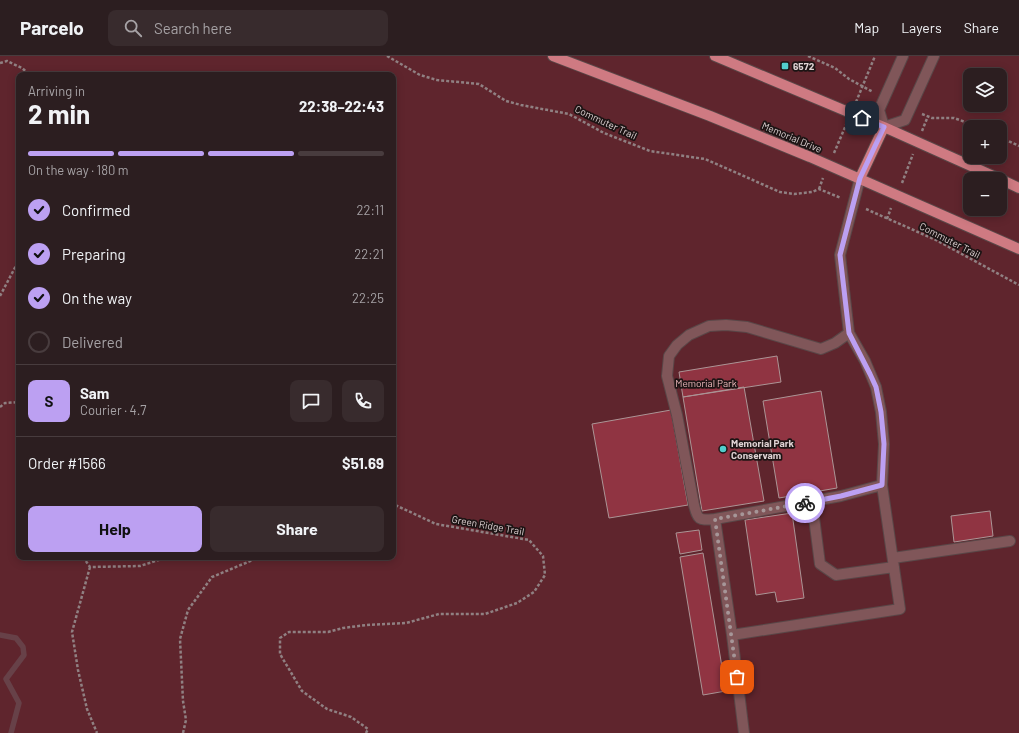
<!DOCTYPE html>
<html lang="en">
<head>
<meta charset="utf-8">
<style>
  :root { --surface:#2c1e20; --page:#382b2d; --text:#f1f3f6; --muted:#a6a2a5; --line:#483c3e; --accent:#bca0f2 }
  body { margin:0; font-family:Barlow,sans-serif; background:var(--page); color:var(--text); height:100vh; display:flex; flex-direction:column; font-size:15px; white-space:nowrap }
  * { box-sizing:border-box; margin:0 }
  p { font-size:13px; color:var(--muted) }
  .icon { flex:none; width:22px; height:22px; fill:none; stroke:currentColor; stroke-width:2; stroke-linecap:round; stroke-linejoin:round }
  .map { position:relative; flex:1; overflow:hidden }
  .panel { position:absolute; left:16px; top:16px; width:380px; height:488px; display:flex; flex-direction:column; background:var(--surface); border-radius:8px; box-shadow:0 2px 10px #0003,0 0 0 1px var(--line) }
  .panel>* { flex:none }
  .fabs { position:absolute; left:963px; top:12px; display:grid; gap:8px }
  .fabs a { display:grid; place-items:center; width:44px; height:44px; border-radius:8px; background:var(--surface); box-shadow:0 2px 10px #0003,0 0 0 1px var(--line); font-size:20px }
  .pin { position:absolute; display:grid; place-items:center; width:34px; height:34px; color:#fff; margin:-17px; border-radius:8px; box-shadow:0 2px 6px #0006 }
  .courier { position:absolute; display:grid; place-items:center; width:40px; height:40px; margin:-20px; border:3px solid #bca0f2; border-radius:50%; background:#fff; color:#222; box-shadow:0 1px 5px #0007 }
  .head em { font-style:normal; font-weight:700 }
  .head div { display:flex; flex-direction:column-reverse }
  .head { display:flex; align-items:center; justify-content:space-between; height:68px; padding:0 12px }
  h1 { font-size:26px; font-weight:700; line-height:30px }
  .bar { display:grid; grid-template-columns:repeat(4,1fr); gap:6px 4px; align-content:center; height:48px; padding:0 12px }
  .bar i { height:5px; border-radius:3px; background:var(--line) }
  .bar .on { background:var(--accent) }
  .bar p { grid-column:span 4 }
  .line { display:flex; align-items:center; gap:10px; padding:0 12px; border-top:1px solid var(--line) }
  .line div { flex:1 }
  .round { display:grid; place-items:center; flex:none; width:42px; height:42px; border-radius:8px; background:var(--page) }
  ol { padding:0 12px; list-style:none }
  li { display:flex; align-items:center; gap:12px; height:44px }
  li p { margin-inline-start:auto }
  li .icon { padding:4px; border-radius:50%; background:var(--accent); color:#111; stroke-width:4 }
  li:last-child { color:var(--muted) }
  li i { width:22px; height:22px; border:2px solid var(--line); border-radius:50% }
  .button { display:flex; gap:8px; margin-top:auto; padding:8px 12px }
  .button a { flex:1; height:46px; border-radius:8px; background:var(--accent); color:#111; font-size:16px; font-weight:700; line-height:46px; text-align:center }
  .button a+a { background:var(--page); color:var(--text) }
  header { display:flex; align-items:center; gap:24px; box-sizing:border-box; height:56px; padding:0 20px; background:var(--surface); border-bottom:1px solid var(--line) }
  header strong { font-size:19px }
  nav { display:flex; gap:22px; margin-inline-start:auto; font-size:14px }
  .search { width:280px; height:36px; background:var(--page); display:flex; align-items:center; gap:10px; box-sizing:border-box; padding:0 14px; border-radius:8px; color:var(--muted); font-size:15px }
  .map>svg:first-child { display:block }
  .green { fill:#5f252d; fill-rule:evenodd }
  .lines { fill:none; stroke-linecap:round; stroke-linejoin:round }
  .stream { stroke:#674148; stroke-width:5.5 }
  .building { fill:#903442; stroke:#ac9596 }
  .service-casing { stroke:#594748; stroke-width:12 }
  .tertiary-casing { stroke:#594748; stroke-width:12 }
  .primary-casing { stroke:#594748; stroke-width:12 }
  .path { stroke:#908082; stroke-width:2.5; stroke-dasharray:3 2; stroke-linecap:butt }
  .service { stroke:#805659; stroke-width:10 }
  .tertiary { stroke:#805659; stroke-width:10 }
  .primary { stroke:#cf7a82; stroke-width:10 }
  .done { stroke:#a69698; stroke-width:4; stroke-dasharray:0 7.2 }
  .route { stroke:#bca0f2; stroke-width:5 }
  .poi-dot { fill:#52cdcc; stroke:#1c1414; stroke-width:1.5 }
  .labels { text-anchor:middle; stroke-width:3.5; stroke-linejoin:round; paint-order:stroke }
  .poi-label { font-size:10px; font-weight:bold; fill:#dfd2d3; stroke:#1c1414; text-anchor:start }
  .street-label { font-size:10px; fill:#dfd2d3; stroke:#1c1414 }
  .park-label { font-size:10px; fill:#efbabd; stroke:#1c1414 }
</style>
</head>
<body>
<header>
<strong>Parcelo</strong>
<div class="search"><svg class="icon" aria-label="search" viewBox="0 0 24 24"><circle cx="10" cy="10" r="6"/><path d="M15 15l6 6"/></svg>Search here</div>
<nav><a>Map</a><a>Layers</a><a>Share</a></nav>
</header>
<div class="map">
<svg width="1019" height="677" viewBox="0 0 1019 677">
  <rect width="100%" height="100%" fill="#3b282a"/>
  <path class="green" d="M 0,0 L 1019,0 L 1019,677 L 0,677 ZM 19,19 L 393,19 L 393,501 L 19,501 ZM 970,19 L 1000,19 L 1000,49 L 970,49 ZM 970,71 L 1000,71 L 1000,101 L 970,101 ZM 970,123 L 1000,123 L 1000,153 L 970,153 Z"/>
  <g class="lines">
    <path class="stream" d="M 0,579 L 16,582 L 23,591 L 24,599 L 6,623 L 19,647 L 11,677"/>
  </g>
  <path class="building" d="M 777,300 L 781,326 L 683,341 L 679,316 Z
    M 744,331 L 764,445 L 702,455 L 683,341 Z
    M 821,335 L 837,432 L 779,442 L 763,345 Z
    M 671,354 L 688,449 L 609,462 L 592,368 Z
    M 990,455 L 993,480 L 954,486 L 951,460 Z
    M 792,457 L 804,542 L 777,546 L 775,536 L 756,539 L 745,464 Z
    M 699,474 L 702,494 L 680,498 L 676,477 Z
    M 703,497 L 726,635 L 703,639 L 680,501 Z"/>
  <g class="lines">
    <defs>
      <path id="service" d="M 812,446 L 820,508 L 836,519 L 894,511
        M 715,463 C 699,464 698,465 694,449 L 677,359 L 667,320 L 669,300 L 677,289 L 689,279 L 709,270 L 726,269 L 747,271 L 821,293 L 835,287 L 849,277
        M 893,502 L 1010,485
        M 732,579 L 900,553 L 882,429 L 884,388 L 881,356 L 876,331 L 865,305 L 849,277 L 840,199 L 860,122
        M 744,677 L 732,579 L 715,463 L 841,440 L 882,429"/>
      <path id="tertiary" d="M 903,0 L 879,54 L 884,71 L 905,64 L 934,0"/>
      <path id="primary" d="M 553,0 L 710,60 L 810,101 L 1019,193
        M 715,0 L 884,71 L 1000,123
        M 860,122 L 884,71
        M 1000,123 L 1019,132"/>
    </defs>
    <use href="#service" class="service-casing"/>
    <use href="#tertiary" class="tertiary-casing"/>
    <use href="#primary" class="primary-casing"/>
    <path class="path" d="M 387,0 L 420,19 L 437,24 L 479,28 L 506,45 L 521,49 L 569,58 L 604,77 L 650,95 L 705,103 L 780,136 L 794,138 L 812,136 L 819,133 L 841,142
      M 808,0 L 835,12 L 849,23 L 873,36
      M 0,7 L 7,5 L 22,12 L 30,19
      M 68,19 L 77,16 L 86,19
      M 856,46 L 875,0
      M 922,58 L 932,62 L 954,62 L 979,71
      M 922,75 L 928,60
      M 1000,81 L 1019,90
      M 834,97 L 846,69
      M 902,127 L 913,98
      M 819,133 L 823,122
      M 866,153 L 936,184 L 1019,229
      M 887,163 L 891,152
      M 0,240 L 19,204
      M 0,351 L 5,347 L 19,346
      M 83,501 L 90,511 L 140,510 L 168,501
      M 90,511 L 72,576 L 78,614 L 87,653 L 97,677
      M 183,677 L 186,664 L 183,645 L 180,583 L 188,554 L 212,521 L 260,501
      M 366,677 L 368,673 L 351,661 L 327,653 L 302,635 L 280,598 L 280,582 L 289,576 L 328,576 L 343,572 L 367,569 L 406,567 L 439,558 L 485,558 L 517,547 L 534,536 L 545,519 L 543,500 L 529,484 L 436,468 L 393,448"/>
    <use href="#service" class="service"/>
    <use href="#tertiary" class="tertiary"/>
    <use href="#primary" class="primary"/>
  </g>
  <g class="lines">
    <path class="done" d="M 737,621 L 715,463 L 805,447"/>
    <path class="route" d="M 805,447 L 841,440 L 882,429 L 884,388 L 881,356 L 876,331 L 870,318 L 849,277 L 840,199 L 860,122 L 884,71 L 862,62"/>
  </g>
  <g class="poi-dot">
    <rect x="781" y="6" width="8" height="8" rx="2"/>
    <circle cx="723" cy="393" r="4"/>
  </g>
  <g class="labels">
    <g class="poi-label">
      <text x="793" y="14">6572</text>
      <text x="731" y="391">Memorial Park<tspan x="731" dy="12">Conservam</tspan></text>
    </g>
    <g class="street-label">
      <text transform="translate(606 66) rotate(25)" y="4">Commuter Trail</text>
      <text transform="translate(792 81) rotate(23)" y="4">Memorial Drive</text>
      <text transform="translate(950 184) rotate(27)" y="4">Commuter Trail</text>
      <text transform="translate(488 469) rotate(10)" y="4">Green Ridge Trail</text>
    </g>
    <g class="park-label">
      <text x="706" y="331">Memorial Park</text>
    </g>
  </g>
</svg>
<div class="fabs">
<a><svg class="icon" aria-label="layers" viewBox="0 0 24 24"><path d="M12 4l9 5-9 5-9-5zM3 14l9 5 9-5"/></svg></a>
<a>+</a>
<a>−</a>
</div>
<div class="pin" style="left:737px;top:621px;background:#ea580c"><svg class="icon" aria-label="bag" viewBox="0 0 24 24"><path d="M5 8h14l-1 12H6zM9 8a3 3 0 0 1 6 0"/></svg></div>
<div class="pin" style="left:862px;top:62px;background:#1f2937"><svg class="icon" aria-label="home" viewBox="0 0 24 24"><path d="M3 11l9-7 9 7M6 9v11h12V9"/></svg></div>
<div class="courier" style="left:805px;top:447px"><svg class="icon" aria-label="bike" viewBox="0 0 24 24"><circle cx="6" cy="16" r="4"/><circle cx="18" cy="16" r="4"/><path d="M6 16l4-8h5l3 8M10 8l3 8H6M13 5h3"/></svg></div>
<section class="panel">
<div class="head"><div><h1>2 min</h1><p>Arriving in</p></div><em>22:38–22:43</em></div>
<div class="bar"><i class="on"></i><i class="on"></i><i class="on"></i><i></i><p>On the way · 180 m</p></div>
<ol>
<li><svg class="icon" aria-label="check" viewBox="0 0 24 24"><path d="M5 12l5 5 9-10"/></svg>Confirmed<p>22:11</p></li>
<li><svg class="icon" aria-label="check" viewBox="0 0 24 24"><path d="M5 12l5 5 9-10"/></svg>Preparing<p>22:21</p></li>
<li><svg class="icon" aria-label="check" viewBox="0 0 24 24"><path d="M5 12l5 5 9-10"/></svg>On the way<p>22:25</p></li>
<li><i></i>Delivered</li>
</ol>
<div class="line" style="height:72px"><b class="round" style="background:var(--accent);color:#111">S</b><div><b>Sam</b><p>Courier · 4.7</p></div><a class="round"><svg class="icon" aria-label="chat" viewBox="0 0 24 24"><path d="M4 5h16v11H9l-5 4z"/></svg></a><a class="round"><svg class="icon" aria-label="phone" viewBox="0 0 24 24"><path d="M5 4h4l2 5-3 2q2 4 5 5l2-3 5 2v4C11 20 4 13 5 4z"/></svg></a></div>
<div class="line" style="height:52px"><div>Order #1566</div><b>$51.69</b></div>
<div class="button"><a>Help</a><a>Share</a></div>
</section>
</div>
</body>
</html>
